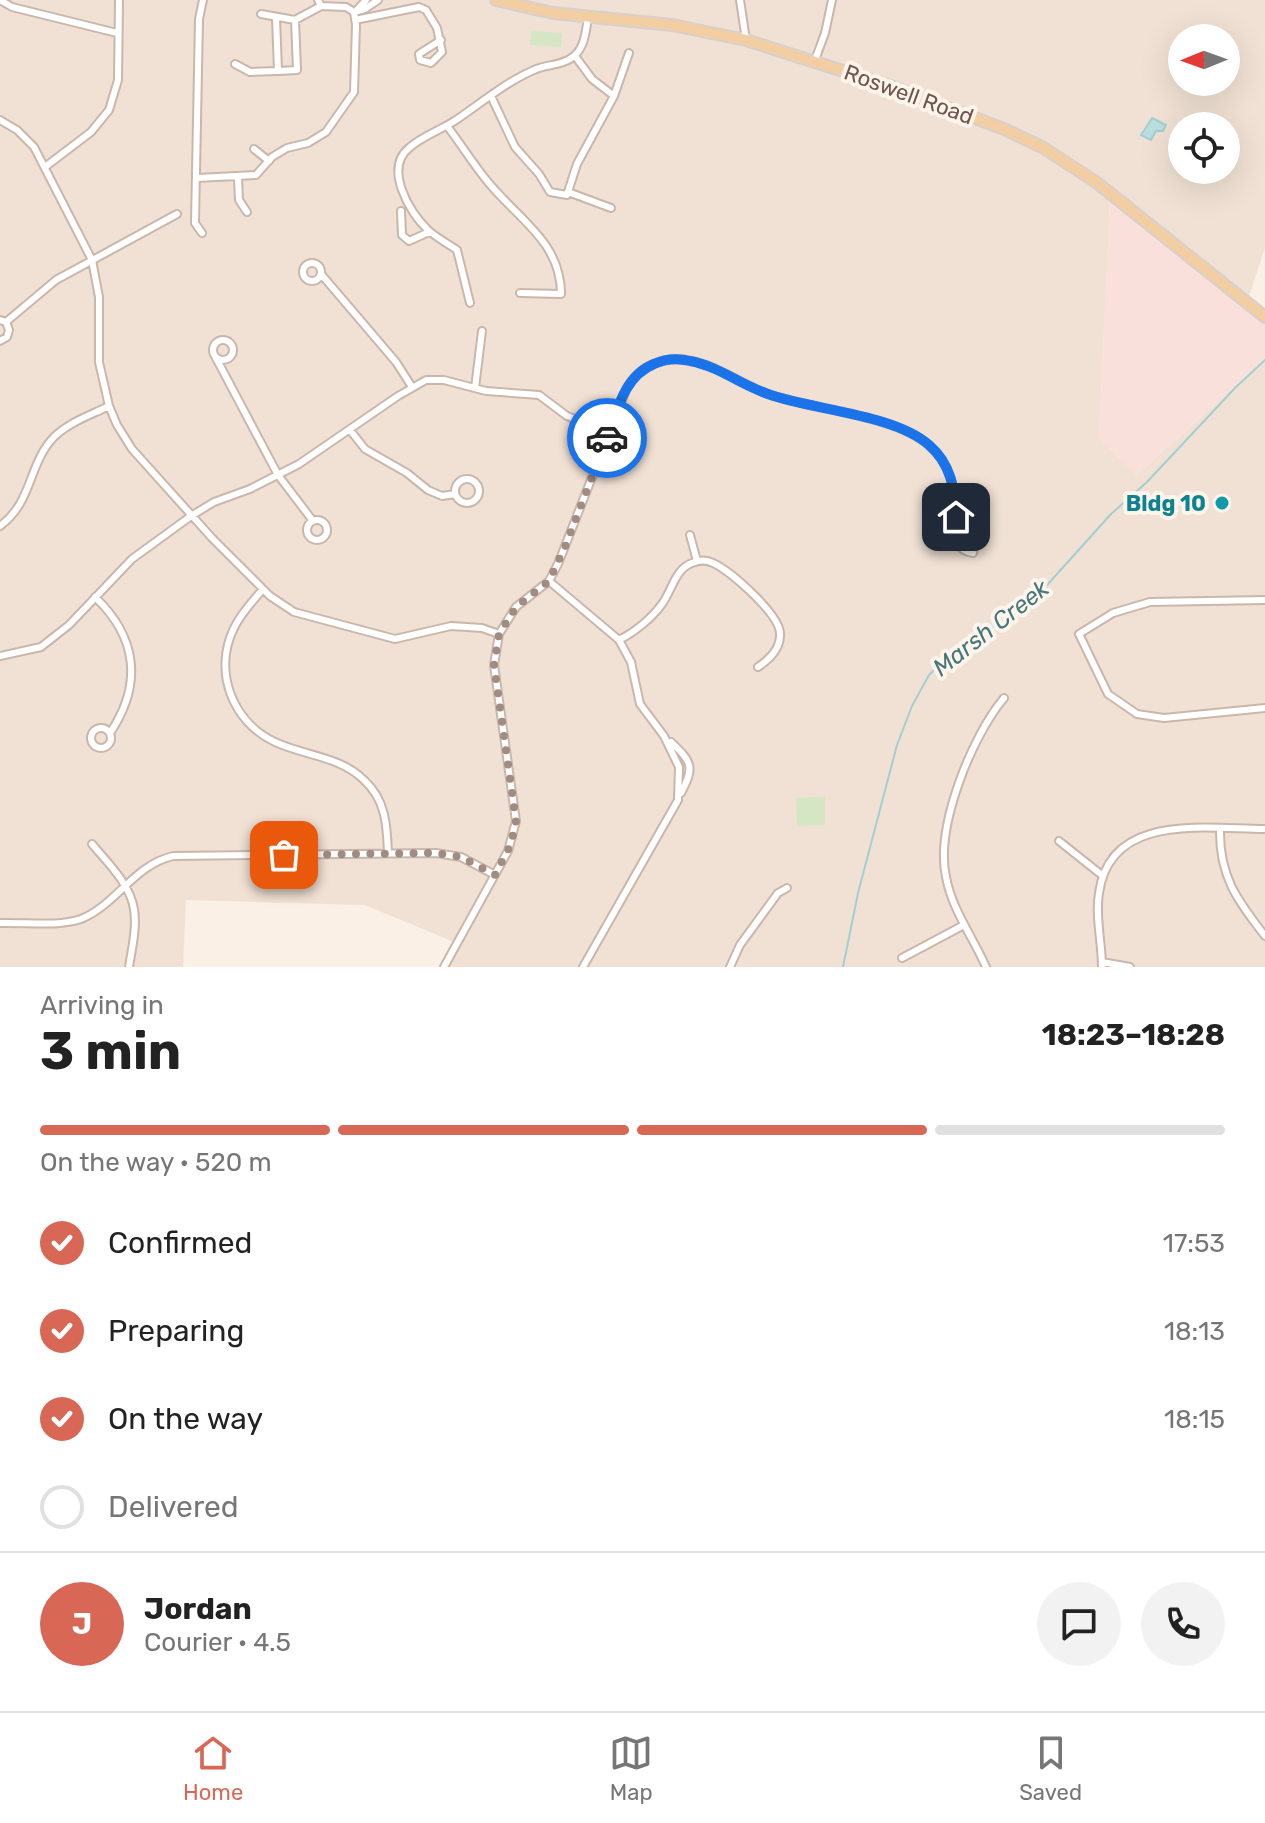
<!DOCTYPE html>
<html lang="en">
<head>
<meta charset="utf-8">
<style>
  :root { --surface:#fff; --page:#f2f2f2; --text:#222; --muted:#767676; --line:#e0e0e0; --accent:#d86756 }
  body { margin:0; font-family:Rubik,sans-serif; background:var(--page); color:var(--text); height:100vh; display:flex; flex-direction:column; font-size:30px; white-space:nowrap }
  * { box-sizing:border-box; margin:0 }
  p { font-size:26px; color:var(--muted) }
  .icon { flex:none; width:44px; height:44px; fill:none; stroke:currentColor; stroke-width:2; stroke-linecap:round; stroke-linejoin:round }
  .map { position:relative; height:967px; overflow:hidden }
  .drawer { display:flex; flex-direction:column; background:var(--surface); flex:1 }
  .drawer>* { flex:none }
  .needle { width:52px; rotate:269deg }
  .controls { position:absolute; left:1168px; top:24px; display:grid; gap:16px }
  .controls a { display:grid; place-items:center; width:72px; height:72px; border-radius:50%; background:var(--surface); box-shadow:0 8px 32px #0002; font-size:40px }
  .pin { position:absolute; display:grid; place-items:center; width:68px; height:68px; color:#fff; margin:-34px; border-radius:16px; box-shadow:0 4px 12px #0006 }
  .courier { position:absolute; display:grid; place-items:center; width:80px; height:80px; margin:-40px; border:6px solid #1a73e8; border-radius:50%; background:#fff; color:#222; box-shadow:0 2px 10px #0007 }
  .headline em { font-style:normal; font-weight:700 }
  .headline div { display:flex; flex-direction:column-reverse }
  .headline { display:flex; align-items:center; justify-content:space-between; height:136px; padding:0 40px }
  h1 { font-size:52px; font-weight:700; line-height:60px }
  .bar { display:grid; grid-template-columns:repeat(4,1fr); gap:12px 8px; align-content:center; height:96px; padding:0 40px }
  .bar i { height:10px; border-radius:6px; background:var(--line) }
  .bar .current { background:var(--accent) }
  .bar p { grid-column:span 4 }
  .line { display:flex; align-items:center; gap:20px; padding:0 40px; border-top:2px solid var(--line) }
  .line div { flex:1 }
  .round { display:grid; place-items:center; flex:none; width:84px; height:84px; border-radius:42px; background:var(--page) }
  ol { padding:0 40px; list-style:none }
  li { display:flex; align-items:center; gap:24px; height:88px }
  li p { margin-inline-start:auto }
  li .icon { padding:8px; border-radius:50%; background:var(--accent); color:#fff; stroke-width:4 }
  li:last-child { color:var(--muted) }
  li i { width:44px; height:44px; border:4px solid var(--line); border-radius:50% }
  .menu { display:flex; justify-content:space-around; align-items:center; height:112px; border-top:2px solid var(--line); background:var(--surface); font-size:22px; color:var(--muted) }
  .menu a { display:grid; justify-items:center; gap:4px }
  .menu .current { color:var(--accent) }
  .map>svg:first-child { display:block }
  .residential { fill:#f1e1d4; fill-rule:evenodd }
  .commercial { fill:#f9e0da }
  .green { fill:#d5e6c5 }
  .water { fill:#bbdfe1; stroke:#a3cfd2; stroke-width:2 }
  .lines { fill:none; stroke-linecap:round; stroke-linejoin:round }
  .stream { stroke:#a3cfd2; stroke-width:2 }
  .street-casing { stroke:#cab7ac; stroke-width:10 }
  .primary-casing { stroke:#d7d0cd; stroke-width:14 }
  .street { stroke:#fff; stroke-width:6 }
  .primary { stroke:#f3cea3; stroke-width:10 }
  .done { stroke:#a08c82; stroke-width:8; stroke-dasharray:0 14.4 }
  .route { stroke:#1a73e8; stroke-width:10 }
  .culture-dot { fill:#0f9aa8; stroke:#fdf4eb; stroke-width:3 }
  .labels { text-anchor:middle; stroke-width:8; stroke-linejoin:round; paint-order:stroke }
  .street-label { font-size:22px; fill:#70564d; stroke:#fdf4eb }
  .culture-label { font-size:22px; font-weight:bold; fill:#0d838f; stroke:#fdf4eb; text-anchor:end }
  .water-label { font-size:24px; font-style:italic; fill:#46777b; stroke:#fdf4eb }
</style>
</head>
<body>
<div class="map">
<svg width="1265" height="967" viewBox="0 0 1265 967">
  <rect width="100%" height="100%" fill="#faf0e5"/>
  <path class="residential" d="M 0,0 L 1265,0 L 1265,248 L 1248,299 L 1110,198 L 1099,439 L 1137,475 L 1265,359 L 1265,967 L 441,967 L 454,942 L 365,905 L 186,900 L 183,967 L 0,967 ZM 1182,38 L 1226,38 L 1226,82 L 1182,82 ZM 1182,126 L 1226,126 L 1226,170 L 1182,170 Z"/>
  <path class="commercial" d="M 1110,197 L 1265,317 L 1265,359 L 1137,475 L 1099,439 Z"/>
  <path class="green" d="M 531,31 L 562,33 L 561,47 L 530,45 Z
    M 825,797 L 825,825 L 797,826 L 796,798 Z"/>
  <path class="water" d="M 1152,118 L 1166,125 L 1163,131 L 1156,131 L 1151,140 L 1141,135 Z"/>
  <g class="lines">
    <path class="stream" d="M 843,967 L 858,893 L 897,745 L 912,706 L 929,675 L 954,651 L 1030,604 L 1111,514 L 1147,482 L 1235,388 L 1265,360"/>
    <defs>
      <path id="street" d="M 0,0 L 12,7 L 117,33
        M 318,0 L 321,6 L 346,7 L 354,12
        M 740,0 L 746,40
        M 357,10 L 366,0
        M 354,12 L 365,9 L 378,0
        M 261,14 L 295,20 L 321,6
        M 355,20 L 419,7 L 426,10 L 437,28 L 442,52 L 431,63 L 420,60 L 419,54 L 441,40
        M 575,56 L 592,79 L 614,96
        M 815,60 L 825,33 L 832,0
        M 235,64 L 250,72 L 278,71 L 276,18
        M 278,71 L 297,70 L 295,20
        M 491,96 L 515,147 L 539,174 L 550,192 L 567,195 L 577,164 L 614,96 L 629,53
        M 0,120 L 17,130 L 34,147 L 92,260 L 99,297 L 99,362 L 109,406 L 117,425 L 132,449 L 212,538 L 270,596 L 294,612 L 395,639 L 451,626 L 482,628 L 499,634
        M 447,126 C 461,144 473,164 488,182 C 518,219 561,242 561,294 L 520,293
        M 254,149 L 269,161
        M 45,167 L 91,132 L 109,110 L 118,80 L 119,0
        M 197,178 L 256,175 L 272,157 L 287,148 L 308,143 L 326,132 L 354,92 L 356,25 L 354,12
        M 238,178 L 239,200 L 247,212
        M 568,192 L 611,208
        M 401,211 L 402,235 L 409,241 L 429,232
        M 202,233 L 195,223 L 199,19 L 203,0
        M303 272a9 9 0 1 1 18 0a9 9 0 1 1-18 0Z
        M 321,274 L 396,362 L 412,387
        M 470,303 L 457,250 C 447,243 435,237 427,229 C 409,212 384,168 409,148 C 422,136 441,130 456,120 C 481,103 506,82 534,70 C 546,64 563,66 574,56 C 585,47 586,30 588,17
        M 0,320 L 6,322 L 9,330 L 7,337 L 0,341
        M 6,322 L 56,280 L 177,214
        M213 350a10 10 0 1 1 20 0a10 10 0 1 1-20 0Z
        M 216,358 L 278,475 L 313,521
        M 475,388 L 482,331
        M 350,430 L 365,449 L 407,473 L 428,490 L 442,496 L 455,494
        M455 491a12 12 0 1 1 24 0a12 12 0 1 1-24 0Z
        M307 530a10 10 0 1 1 20 0a10 10 0 1 1-20 0Z
        M 0,526 C 33,502 28,464 54,437 C 69,422 91,415 109,406
        M 690,535 L 697,561
        M 549,581 L 619,640 L 631,662 L 640,704 L 664,736 L 679,767 L 678,800 L 583,967
        M 263,589 C 253,601 241,613 234,628 C 213,671 232,722 275,742 C 305,756 340,756 364,780 C 386,800 387,826 388,853
        M 95,597 C 137,637 143,684 110,733
        M 1265,600 L 1150,602 L 1113,613 L 1079,634 L 1108,694 L 1137,714 L 1164,718 L 1265,708
        M 619,640 C 635,632 652,618 662,604 C 673,589 675,567 695,562 C 701,560 707,560 713,563 C 731,571 779,614 780,633 C 781,648 770,659 758,667
        M 0,656 L 41,647 L 69,625 L 132,559 L 191,516 L 214,502 L 250,489 L 299,464 L 398,396 L 426,380 L 444,380 L 486,391 L 539,395 L 567,416 L 609,432
        M91 738a10 10 0 1 1 20 0a10 10 0 1 1-20 0Z
        M 671,742 C 692,762 695,767 681,793
        M 1220,829 C 1219,876 1237,900 1265,936
        M 1059,841 L 1103,876
        M 92,844 C 107,862 130,884 134,909 C 137,927 132,948 129,967
        M 0,923 C 25,922 57,927 81,919 C 116,905 134,865 173,856 L 436,853 L 461,857 L 495,875
        M 902,958 L 964,925
        M 1102,962 L 1130,967
        M 444,967 L 508,851 L 516,821 L 494,665 L 499,634 L 516,607 L 549,581 L 558,564 L 627,388 C 636,370 656,359 677,359 C 711,360 738,383 768,394 C 814,411 901,414 935,451 C 955,472 955,498 956,525 C 957,531 956,538 958,544 C 961,550 966,552 973,553
        M 730,967 L 740,945 L 778,893 L 787,888
        M 986,967 C 973,937 952,910 946,877 C 935,827 972,736 1004,698
        M 1102,967 C 1102,942 1095,917 1099,893 C 1110,812 1206,829 1265,829"/>
      <path id="primary" d="M 496,0 L 553,13 L 672,25 L 746,40 L 893,87 L 1004,129 L 1042,147 L 1096,182 L 1265,317"/>
    </defs>
    <use href="#street" class="street-casing"/>
    <use href="#primary" class="primary-casing"/>
    <use href="#street" class="street"/>
    <use href="#primary" class="primary"/>
  </g>
  <g class="lines">
    <path class="done" d="M 284,855 L 436,853 L 461,857 L 495,875 L 511,844 L 516,821 L 494,665 L 499,634 L 516,607 L 549,581 L 565,547 L 607,438"/>
    <path class="route" d="M 607,438 C 617,411 624,376 654,364 C 665,359 678,358 690,361 C 718,366 741,385 768,394 C 812,410 894,414 929,445 C 951,464 955,489 956,517"/>
  </g>
  <circle class="culture-dot" cx="1222" cy="503" r="8"/>
  <g class="labels">
    <g class="street-label">
      <text transform="translate(909 94) rotate(20)" y="8">Roswell Road</text>
    </g>
    <g class="culture-label">
      <text x="1206" y="511">Bldg 10</text>
    </g>
    <g class="water-label">
      <text transform="translate(991 628) rotate(-38)" y="8">Marsh Creek</text>
    </g>
  </g>
</svg>
<div class="controls">
<a><svg class="needle" viewBox="-14 -14 28 28"><path d="M0-13l5 13h-10z" fill="#e53935"/><path d="M0 13l5-13h-10z" fill="#767676"/></svg></a>
<a><svg class="icon" aria-label="locate" viewBox="0 0 24 24"><circle cx="12" cy="12" r="6"/><path d="M12 2v4M12 18v4M2 12h4M18 12h4"/></svg></a>
</div>
<div class="pin" style="left:284px;top:855px;background:#ea580c"><svg class="icon" aria-label="bag" viewBox="0 0 24 24"><path d="M5 8h14l-1 12H6zM9 8a3 3 0 0 1 6 0"/></svg></div>
<div class="pin" style="left:956px;top:517px;background:#1f2937"><svg class="icon" aria-label="home" viewBox="0 0 24 24"><path d="M3 11l9-7 9 7M6 9v11h12V9"/></svg></div>
<div class="courier" style="left:607px;top:438px"><svg class="icon" aria-label="car" viewBox="0 0 24 24"><path d="M5 17H2v-5l4-1 3-4h7l3 4 3 1v5h-3M9 17h6M6 11h13"/><circle cx="7" cy="17" r="2"/><circle cx="17" cy="17" r="2"/></svg></div>
</div>
<section class="drawer">
<div class="headline"><div><h1>3 min</h1><p>Arriving in</p></div><em>18:23–18:28</em></div>
<div class="bar"><i class="current"></i><i class="current"></i><i class="current"></i><i></i><p>On the way · 520 m</p></div>
<ol>
<li><svg class="icon" aria-label="check" viewBox="0 0 24 24"><path d="M5 12l5 5 9-10"/></svg>Confirmed<p>17:53</p></li>
<li><svg class="icon" aria-label="check" viewBox="0 0 24 24"><path d="M5 12l5 5 9-10"/></svg>Preparing<p>18:13</p></li>
<li><svg class="icon" aria-label="check" viewBox="0 0 24 24"><path d="M5 12l5 5 9-10"/></svg>On the way<p>18:15</p></li>
<li><i></i>Delivered</li>
</ol>
<div class="line" style="height:144px"><b class="round" style="background:var(--accent);color:#fff">J</b><div><b>Jordan</b><p>Courier · 4.5</p></div><a class="round"><svg class="icon" aria-label="chat" viewBox="0 0 24 24"><path d="M4 5h16v11H9l-5 4z"/></svg></a><a class="round"><svg class="icon" aria-label="phone" viewBox="0 0 24 24"><path d="M5 4h4l2 5-3 2q2 4 5 5l2-3 5 2v4C11 20 4 13 5 4z"/></svg></a></div>
</section>
<nav class="menu">
<a class="current"><svg class="icon" aria-label="home" viewBox="0 0 24 24"><path d="M3 11l9-7 9 7M6 9v11h12V9"/></svg>Home</a>
<a><svg class="icon" aria-label="map" viewBox="0 0 24 24"><path d="M3 6l6-2 6 2 6-2v14l-6 2-6-2-6 2zM9 4v14M15 6v14"/></svg>Map</a>
<a><svg class="icon" aria-label="saved" viewBox="0 0 24 24"><path d="M7 4h10v16l-5-4-5 4z"/></svg>Saved</a>
</nav>
</body>
</html>
